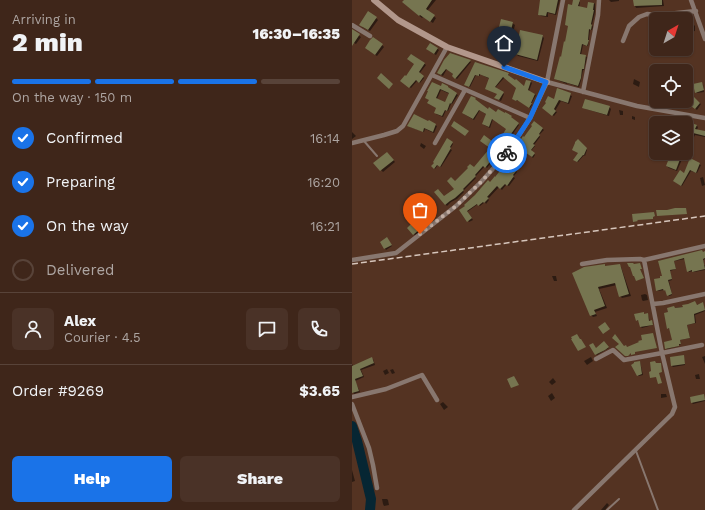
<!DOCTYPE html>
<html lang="en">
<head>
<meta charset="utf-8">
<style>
  :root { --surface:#3f261a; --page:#4a3227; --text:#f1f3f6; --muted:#ada5a2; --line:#584339; --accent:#1a73e8 }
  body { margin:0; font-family:"Work Sans",sans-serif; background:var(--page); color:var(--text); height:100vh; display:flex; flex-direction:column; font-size:15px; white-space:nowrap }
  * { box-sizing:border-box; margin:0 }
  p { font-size:13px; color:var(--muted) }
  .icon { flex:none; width:22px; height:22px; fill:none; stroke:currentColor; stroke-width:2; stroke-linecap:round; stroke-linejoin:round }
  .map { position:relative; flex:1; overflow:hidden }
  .panel { display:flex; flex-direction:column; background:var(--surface); width:352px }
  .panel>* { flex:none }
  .needle { width:26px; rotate:39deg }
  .buttons { position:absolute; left:297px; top:12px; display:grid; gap:8px }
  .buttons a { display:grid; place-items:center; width:44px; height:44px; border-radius:6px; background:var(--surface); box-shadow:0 1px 3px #0004,0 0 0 1px var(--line); font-size:20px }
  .pin { position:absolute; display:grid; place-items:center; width:34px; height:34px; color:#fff; margin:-41px -17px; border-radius:50% 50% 50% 0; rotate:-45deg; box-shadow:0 0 4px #0007 }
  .pin .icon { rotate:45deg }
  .courier { position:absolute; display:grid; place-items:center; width:40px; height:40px; margin:-20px; border:3px solid #1a73e8; border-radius:50%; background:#fff; color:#222; box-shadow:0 1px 5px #0007 }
  .headline em { font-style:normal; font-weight:800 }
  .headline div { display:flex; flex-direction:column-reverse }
  .headline { display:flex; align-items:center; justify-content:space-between; height:68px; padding:0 12px }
  h1 { font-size:26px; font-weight:800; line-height:30px }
  .bar { display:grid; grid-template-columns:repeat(4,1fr); gap:6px 4px; align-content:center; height:48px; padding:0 12px }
  .bar i { height:5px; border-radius:3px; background:var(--line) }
  .bar .active { background:var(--accent) }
  .bar p { grid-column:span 4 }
  .line { display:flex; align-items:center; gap:10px; padding:0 12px; border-top:1px solid var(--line) }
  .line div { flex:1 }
  .round { display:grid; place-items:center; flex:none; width:42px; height:42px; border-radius:6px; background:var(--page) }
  ol { padding:0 12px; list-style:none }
  li { display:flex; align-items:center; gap:12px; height:44px }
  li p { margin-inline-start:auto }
  li .icon { padding:4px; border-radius:50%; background:var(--accent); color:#fff; stroke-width:4 }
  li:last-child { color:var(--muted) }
  li i { width:22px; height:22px; border:2px solid var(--line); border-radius:50% }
  .cta { display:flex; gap:8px; margin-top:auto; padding:8px 12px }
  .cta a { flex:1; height:46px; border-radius:6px; background:var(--accent); color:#fff; font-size:16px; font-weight:800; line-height:46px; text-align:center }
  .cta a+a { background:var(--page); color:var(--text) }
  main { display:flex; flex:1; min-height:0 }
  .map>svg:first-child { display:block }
  .shadow { fill:#0007; fill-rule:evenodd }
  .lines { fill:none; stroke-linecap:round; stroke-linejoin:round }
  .river { stroke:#062633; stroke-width:10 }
  .building { fill:#767550; fill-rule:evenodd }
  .lane { stroke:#88776f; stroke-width:2 }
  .street { stroke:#88776f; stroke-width:4.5 }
  .secondary { stroke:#b2978b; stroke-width:6 }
  .rail { stroke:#d6c5bb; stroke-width:1.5; stroke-dasharray:6 3; stroke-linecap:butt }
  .done { stroke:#c2aea3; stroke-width:4; stroke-dasharray:0 7.2 }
  .route { stroke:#1a73e8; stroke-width:5 }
</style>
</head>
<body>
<main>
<section class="panel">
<div class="headline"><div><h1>2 min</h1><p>Arriving in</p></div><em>16:30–16:35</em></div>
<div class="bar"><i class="active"></i><i class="active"></i><i class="active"></i><i></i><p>On the way · 150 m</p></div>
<ol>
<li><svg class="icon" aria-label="check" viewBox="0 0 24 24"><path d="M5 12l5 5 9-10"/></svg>Confirmed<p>16:14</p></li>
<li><svg class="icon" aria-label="check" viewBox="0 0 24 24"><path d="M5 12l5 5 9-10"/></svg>Preparing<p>16:20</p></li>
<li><svg class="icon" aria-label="check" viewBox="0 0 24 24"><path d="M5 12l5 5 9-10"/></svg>On the way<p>16:21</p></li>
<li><i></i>Delivered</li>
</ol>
<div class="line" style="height:72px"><a class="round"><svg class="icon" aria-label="person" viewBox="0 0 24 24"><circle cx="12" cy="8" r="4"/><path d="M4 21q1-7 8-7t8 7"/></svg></a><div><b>Alex</b><p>Courier · 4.5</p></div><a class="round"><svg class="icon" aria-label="chat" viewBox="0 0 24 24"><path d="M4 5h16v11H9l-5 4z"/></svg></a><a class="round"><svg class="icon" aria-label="phone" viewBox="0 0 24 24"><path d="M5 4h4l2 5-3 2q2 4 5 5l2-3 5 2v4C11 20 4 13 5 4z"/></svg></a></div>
<div class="line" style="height:52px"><div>Order #9269</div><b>$3.65</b></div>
<div class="cta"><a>Help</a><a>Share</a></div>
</section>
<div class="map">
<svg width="353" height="510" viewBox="0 0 353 510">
  <rect width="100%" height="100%" fill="#543322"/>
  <path class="shadow" d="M 53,0 L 84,0 L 75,11 L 84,18 L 81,23 L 71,17 L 70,18 L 53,4 Z
    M 189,0 L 208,0 L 204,15 L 196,13 L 196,17 L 189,16 L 187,14 Z
    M 222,0 L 228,2 L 227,8 L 236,10 L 242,3 L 243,4 L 243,12 L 240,25 L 241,27 L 240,30 L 238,30 L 236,46 L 231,45 L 229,55 L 235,57 L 232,70 L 231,70 L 229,80 L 227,87 L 215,83 L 215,84 L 203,79 L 214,43 Z
    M 257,0 L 267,0 L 267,1 L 259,2 Z
    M 282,0 L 311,0 L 312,6 L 284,8 L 283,6 Z
    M 339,16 L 340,18 L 341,24 L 343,26 L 343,31 L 335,32 L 340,43 L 338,44 L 340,47 L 330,51 L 329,49 L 334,49 L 334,19 L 328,19 Z
    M 24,18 L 26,20 L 18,31 L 10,27 Z
    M 160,23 L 163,25 L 156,52 L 145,49 L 143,47 Z
    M 0,31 L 9,37 L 4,44 L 0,42 Z
    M 190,36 L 192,38 L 186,61 L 166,56 L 164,54 Z
    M 78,44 L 87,50 L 84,55 L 76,50 Z
    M 30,45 L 32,47 L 25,56 L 16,50 Z
    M 99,54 L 119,62 L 105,79 L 101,76 L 102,75 L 95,69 L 91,76 L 87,74 Z
    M 60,55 L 74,65 L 67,74 L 72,78 L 68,83 L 65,81 L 59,88 L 50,81 L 54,78 L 64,65 Z
    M 123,63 L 156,74 L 157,75 L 156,76 L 173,87 L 175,81 L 179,82 L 180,83 L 177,91 L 184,95 L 179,104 L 180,105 L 178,108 L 166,100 L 165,101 L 161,99 L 165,88 L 153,77 L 143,88 L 152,94 L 149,101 L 145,99 L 146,94 L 138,79 L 128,74 L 128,76 L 124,75 L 118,87 L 114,86 Z
    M 282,79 L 288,82 L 287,87 L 281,84 Z
    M 351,84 L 352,92 L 345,93 L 344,92 Z
    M 89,87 L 106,95 L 100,104 L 99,104 L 96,111 L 94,110 L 91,117 L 84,114 L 85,108 L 77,104 ZM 89,90 L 98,94 L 93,103 L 85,99 Z
    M 205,90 L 220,96 L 217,104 L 209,101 L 203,111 L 205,112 L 202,116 L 193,109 L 203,101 Z
    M 119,97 L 136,110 L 160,119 L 167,125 L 158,138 L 152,134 L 156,129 L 141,119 L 138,128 L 132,125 L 131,124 L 135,115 L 128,110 L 122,120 L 112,114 Z
    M 342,99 L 349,104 L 345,110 L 338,104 Z
    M 232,107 L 257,107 L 259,109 L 257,116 L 234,109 Z
    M 267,110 L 271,111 L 271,115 L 268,115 Z
    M 280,116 L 283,117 L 283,120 L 280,119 Z
    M 333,121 L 344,125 L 346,127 L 345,130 L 353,132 L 353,137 L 343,135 L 341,139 L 335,137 L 334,141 L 334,123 L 332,123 Z
    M 77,122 L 85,126 L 82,133 L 73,129 L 72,132 L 58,127 L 77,123 Z
    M 182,122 L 192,130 L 187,135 L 188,137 L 182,145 L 183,146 L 179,151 L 183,155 L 181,158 L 176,153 L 162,169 L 165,172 L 161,177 L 163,178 L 157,186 L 154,185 L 150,190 L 147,187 L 136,199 L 137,200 L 134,204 L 133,202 L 128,206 L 126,204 L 115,212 L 121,220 L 117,222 L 108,210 L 114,206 L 138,183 L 156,164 L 165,153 L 172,138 L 181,126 Z
    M 0,132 L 4,136 L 0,139 Z
    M 132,136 L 149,150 L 135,168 L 133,166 L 123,177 L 124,178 L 111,191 L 112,192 L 105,199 L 99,202 L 95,206 L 83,192 L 92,197 L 104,189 L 103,182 L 122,169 L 139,148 Z
    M 96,139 L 101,144 L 98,149 L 100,150 L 89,167 L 86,165 L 83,169 L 80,166 L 83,163 Z
    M 226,140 L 235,150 L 233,156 L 232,155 L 226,162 L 222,159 L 227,153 Z
    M 69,143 L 74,146 L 72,149 L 68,146 Z
    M 151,144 L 155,147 L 153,149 L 149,146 Z
    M 320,153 L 331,153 L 330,156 L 331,157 L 325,171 L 317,168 L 315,166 Z
    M 37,155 L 43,162 L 31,172 L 29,170 Z
    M 338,160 L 349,165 L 345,173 L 339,171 L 330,186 L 322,181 L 332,174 Z
    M 351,177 L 353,185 L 350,186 L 348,178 Z
    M 60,224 L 68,232 L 63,235 L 56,228 Z
    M 36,240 L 40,246 L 34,250 L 29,242 Z
    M 353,252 L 353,259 L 351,260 L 352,265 L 353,265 L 353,270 L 342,272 L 341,271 L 337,272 L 333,259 L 322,261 L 324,269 L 318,271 L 320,280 L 317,281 L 320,295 L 317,296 L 315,291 L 312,290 L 306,291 L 305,290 L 309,278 L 311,277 L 307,261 Z
    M 252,265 L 254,267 L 267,265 L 269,267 L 279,296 L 270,298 L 268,296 L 265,285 L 247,289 L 255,308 L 243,312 L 245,316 L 241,317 L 239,315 L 222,273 Z
    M 200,276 L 204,276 L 205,281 L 202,281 Z
    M 293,294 L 295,295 L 296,300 L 291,301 L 290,300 L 289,295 Z
    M 351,304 L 353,311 L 343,315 L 344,323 L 335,325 L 338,338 L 328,340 L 329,344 L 327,345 L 327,346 L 315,349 L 314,348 L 321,341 L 318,329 L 316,328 L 317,312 L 323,308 Z
    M 292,314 L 295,314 L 296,315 L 298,322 L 300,322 L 301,325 L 290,328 L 289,327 L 287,321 L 285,320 Z
    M 252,343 L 257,348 L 245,355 L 238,345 L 244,349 Z
    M 331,356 L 332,358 L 333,365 L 321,367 L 320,366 L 319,358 Z
    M 353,356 L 353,364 L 350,357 Z
    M 239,357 L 241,361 L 235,365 L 232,361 Z
    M 21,359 L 23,365 L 9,370 L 12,377 L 3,381 L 8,392 L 2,394 L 0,390 L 0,364 L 1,366 Z
    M 288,362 L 291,375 L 287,376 L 286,376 Z
    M 35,369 L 37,373 L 33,375 L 31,371 Z
    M 38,370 L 41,369 L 43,373 L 40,374 Z
    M 347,374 L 348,379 L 344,379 L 343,375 Z
    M 201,378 L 204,382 L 200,385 L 197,382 Z
    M 200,393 L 203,398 L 199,401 L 196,396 Z
    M 309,394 L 314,394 L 315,397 L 309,398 Z
    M 351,395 L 353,401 L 341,404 L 340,403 Z
    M 91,402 L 96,407 L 92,410 L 88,404 Z
    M 0,470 L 3,481 L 0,482 Z
    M 30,499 L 35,499 L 36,500 L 37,505 L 32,506 L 31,504 Z
    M 255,503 L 257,505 L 253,510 L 249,510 Z"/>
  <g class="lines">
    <path class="river" d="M 0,426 L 5,441 L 19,499 L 18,510"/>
  </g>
  <path class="building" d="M 52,0 L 80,0 L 74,9 L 83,15 L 78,22 L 68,15 L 67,16 L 50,2 Z
    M 188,0 L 206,0 L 203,14 L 195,12 L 194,16 L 186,15 Z
    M 221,0 L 228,0 L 226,6 L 235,8 L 236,2 L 242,3 L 241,10 L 242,10 L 239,24 L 240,25 L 239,30 L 237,29 L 236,40 L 237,40 L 235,46 L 230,44 L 228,54 L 234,55 L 232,69 L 230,69 L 229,78 L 226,86 L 202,79 L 208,56 L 209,57 L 212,41 L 213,42 L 216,26 L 213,25 L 216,4 L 220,5 Z
    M 281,0 L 310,0 L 310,5 L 282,6 Z
    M 16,11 L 25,17 L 16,30 L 7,25 Z
    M 339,15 L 340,24 L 341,23 L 342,30 L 334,31 L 339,41 L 337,42 L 339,45 L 334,47 L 334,19 L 324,19 L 323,17 Z
    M 149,19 L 161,22 L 154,51 L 142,47 Z
    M 0,29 L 8,34 L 0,46 Z
    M 168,30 L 191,35 L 185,60 L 163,54 L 167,40 L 166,40 Z
    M 21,37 L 31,44 L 23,55 L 13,48 L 18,40 Z
    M 78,43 L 86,48 L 82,54 L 74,49 Z
    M 98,53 L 119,60 L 103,79 L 100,76 L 101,74 L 94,69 L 89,75 L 85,73 L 92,60 Z
    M 59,54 L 73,63 L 67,72 L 72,76 L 67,83 L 64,80 L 57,88 L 48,81 L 53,75 L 54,76 L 62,64 L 55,59 Z
    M 123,62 L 157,73 L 156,75 L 163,80 L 164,79 L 172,86 L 174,80 L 179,81 L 176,90 L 183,94 L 179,103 L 180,103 L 177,108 L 165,100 L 164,101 L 160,99 L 164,88 L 151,77 L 143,87 L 152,92 L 147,100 L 142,98 L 145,94 L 133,89 L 137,78 L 127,74 L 127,76 L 123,75 L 117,87 L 112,85 Z
    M 29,73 L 41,84 L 37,89 L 25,78 Z
    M 80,82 L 89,86 L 90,83 L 96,86 L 96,87 L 105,93 L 99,104 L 98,103 L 95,111 L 93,110 L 90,116 L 82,113 L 84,108 L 75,103 L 77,100 L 73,98 L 76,91 L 75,91 ZM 88,89 L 97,93 L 93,102 L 84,98 Z
    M 350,82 L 352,90 L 343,93 L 341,84 Z
    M 205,88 L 219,93 L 216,103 L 207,100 L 202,109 L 204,111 L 200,116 L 190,108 L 194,103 L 193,102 L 196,96 L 202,99 Z
    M 119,96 L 124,98 L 123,99 L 136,109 L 137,107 L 144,112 L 146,109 L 153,113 L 153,112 L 160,116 L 159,117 L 167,123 L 156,138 L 151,134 L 154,129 L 140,119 L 137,127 L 130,124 L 134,114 L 127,110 L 121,119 L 110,113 Z
    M 342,97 L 348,103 L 343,109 L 336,104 Z
    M 233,99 L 258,106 L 255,115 L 230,108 Z
    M 62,114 L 76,121 L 77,120 L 84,124 L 81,132 L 72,128 L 71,132 L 55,126 Z
    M 102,121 L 117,131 L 113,136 L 99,126 Z
    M 182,121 L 191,128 L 187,134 L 188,135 L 181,144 L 183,145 L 179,150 L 183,153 L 180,157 L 174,153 L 170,158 L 162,167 L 165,170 L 161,175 L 162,176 L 155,186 L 153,184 L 148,189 L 145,186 L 135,197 L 137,198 L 132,203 L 131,202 L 126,206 L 125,204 L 115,211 L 120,218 L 115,222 L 107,210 L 113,206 L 112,205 L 123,195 L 129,188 L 136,180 L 138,182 L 143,176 L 143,177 L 151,167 L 150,166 L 154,161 L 156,162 L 164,153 L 162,151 L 167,146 L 165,145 L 171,136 L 172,137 L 180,126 L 179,125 Z
    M 302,121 L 304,121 L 304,137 L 299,136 Z
    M 334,121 L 345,125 L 343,129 L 353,131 L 353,136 L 341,133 L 339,138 L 334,136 Z
    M 132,135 L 149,148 L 133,168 L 131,166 L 123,175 L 124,176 L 111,189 L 112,190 L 103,198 L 98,201 L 93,205 L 82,192 L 86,189 L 92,196 L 102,189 L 95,181 L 99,177 L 103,181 L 116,168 L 115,167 L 118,164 L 122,167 L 138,148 L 128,141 Z
    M 95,138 L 101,142 L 98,147 L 99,148 L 88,167 L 85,165 L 82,169 L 79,166 L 82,163 L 81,162 Z
    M 226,139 L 235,148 L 232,155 L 231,155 L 225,162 L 221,160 L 226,153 L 220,150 L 223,143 L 223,142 Z
    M 35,152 L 42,160 L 28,171 L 21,163 Z
    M 319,153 L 326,153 L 330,154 L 324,170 L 314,166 Z
    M 338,158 L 348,163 L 344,173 L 338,170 L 329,186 L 321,181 L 328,170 L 332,173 Z
    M 323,208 L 334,208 L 335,214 L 305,216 L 304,210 L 315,210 Z
    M 302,212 L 303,216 L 301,217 L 301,219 L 285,220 L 286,221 L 281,222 L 280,214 Z
    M 60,223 L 67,230 L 61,235 L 55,228 Z
    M 35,237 L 40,245 L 32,249 L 28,242 Z
    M 350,250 L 351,252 L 353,251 L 353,258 L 351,259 L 353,269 L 340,272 L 340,270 L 335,272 L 332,258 L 322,261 L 324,269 L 318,270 L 320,279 L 316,280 L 320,294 L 315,296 L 313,290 L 312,291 L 311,289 L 304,291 L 302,279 L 308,278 L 308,276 L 310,276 L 306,261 Z
    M 275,263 L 281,263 L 282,264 L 288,263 L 290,269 L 288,269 L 292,278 L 284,281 L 282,276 L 281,276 L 278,267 L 277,267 Z
    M 253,264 L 253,266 L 268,264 L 277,294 L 267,297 L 263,283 L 246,287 L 253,306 L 242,310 L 244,314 L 238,316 L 220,273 L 232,267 Z
    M 343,301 L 345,305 L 351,302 L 353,310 L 342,314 L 343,323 L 335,325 L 338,338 L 328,340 L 329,344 L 327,344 L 327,346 L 313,349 L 312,342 L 320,340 L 317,328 L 315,329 L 312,313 L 316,312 L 315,308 L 322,306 L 323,308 L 331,307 L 330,305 L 336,304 Z
    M 292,312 L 292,314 L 296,313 L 297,321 L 300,320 L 301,325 L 288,327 L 286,320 L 284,321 L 282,314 Z
    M 253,322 L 258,329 L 251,334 L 246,327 Z
    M 301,333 L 305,348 L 283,352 L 283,354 L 279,355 L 279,353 L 276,356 L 273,356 L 263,347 L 267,344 L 260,338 L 263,334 L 272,346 L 274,345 L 275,347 L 287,342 L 286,341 L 290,340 L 289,335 Z
    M 225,334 L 228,339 L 229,339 L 234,347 L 226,351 L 219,339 L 220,339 L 219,337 Z
    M 252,341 L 257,347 L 253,350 L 243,355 L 237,345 L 241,343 L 244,348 Z
    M 332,355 L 333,364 L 319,366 L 318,357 Z
    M 20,357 L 22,363 L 8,369 L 11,376 L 3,379 L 7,391 L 0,393 L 0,366 Z
    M 288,361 L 290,374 L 285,376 L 279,365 L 282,363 L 282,362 Z
    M 303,361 L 304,363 L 309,363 L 310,372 L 307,373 L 310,383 L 306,384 L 304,377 L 298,378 L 297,372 L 299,371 L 298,362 Z
    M 162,376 L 167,385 L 159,388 L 155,379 Z
    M 352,394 L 353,400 L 339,403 L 338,397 Z"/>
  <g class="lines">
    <path class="lane" d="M 12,141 L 25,156
      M 284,451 L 306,510
      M 255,510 L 267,499"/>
    <path class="street" d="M 339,0 L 353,39
      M 0,25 L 18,36
      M 271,41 L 277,26 L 287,17 L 295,14 L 306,15 L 344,11
      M 80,75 L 178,118
      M 195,82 L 285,106 L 353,118
      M 231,92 L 246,15 L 247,0
      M 0,143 L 32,135 L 45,131 L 51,126 L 61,108 L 95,47
      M 83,143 L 113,90
      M 0,260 L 44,253 L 104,206 L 129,182 L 157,151 L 178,118 L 195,82 L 211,0
      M 230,264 L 255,260 L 288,259 L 292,260 L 353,246
      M 301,304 L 311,303 L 353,294
      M 244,359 L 261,350 L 272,360 L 310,353 L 292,260
      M 0,397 L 34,389 L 70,375 L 85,400
      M 0,404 L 17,448 L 21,465 L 25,488
      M 222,510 L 320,414 L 323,407 L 310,353 L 350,345"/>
    <path class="secondary" d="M 22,0 L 46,20 L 95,47 L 195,82"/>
    <path class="rail" d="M 0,264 L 353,216"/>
  </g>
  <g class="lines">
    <path class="done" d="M 68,234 L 104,206 L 129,182 L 155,153"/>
    <path class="route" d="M 152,67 L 194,82 L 178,118 L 155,153"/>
  </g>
</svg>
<div class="buttons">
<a><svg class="needle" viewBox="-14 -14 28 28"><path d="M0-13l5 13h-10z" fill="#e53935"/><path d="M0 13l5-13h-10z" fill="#ada5a2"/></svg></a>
<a><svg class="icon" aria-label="locate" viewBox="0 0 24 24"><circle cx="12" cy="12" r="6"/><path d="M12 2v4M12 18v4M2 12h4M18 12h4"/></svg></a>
<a><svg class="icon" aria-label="layers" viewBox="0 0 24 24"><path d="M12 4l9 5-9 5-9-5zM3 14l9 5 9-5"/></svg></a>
</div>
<div class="pin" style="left:68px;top:234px;background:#ea580c"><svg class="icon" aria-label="bag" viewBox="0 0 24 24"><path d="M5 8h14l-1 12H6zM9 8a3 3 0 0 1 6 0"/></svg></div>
<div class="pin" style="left:152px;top:67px;background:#1f2937"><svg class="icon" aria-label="home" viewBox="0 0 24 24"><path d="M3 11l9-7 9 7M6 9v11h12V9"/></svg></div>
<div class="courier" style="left:155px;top:153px"><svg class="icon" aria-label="bike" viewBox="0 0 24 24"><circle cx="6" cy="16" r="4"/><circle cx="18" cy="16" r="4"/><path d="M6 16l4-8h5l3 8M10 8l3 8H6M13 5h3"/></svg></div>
</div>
</main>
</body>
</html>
